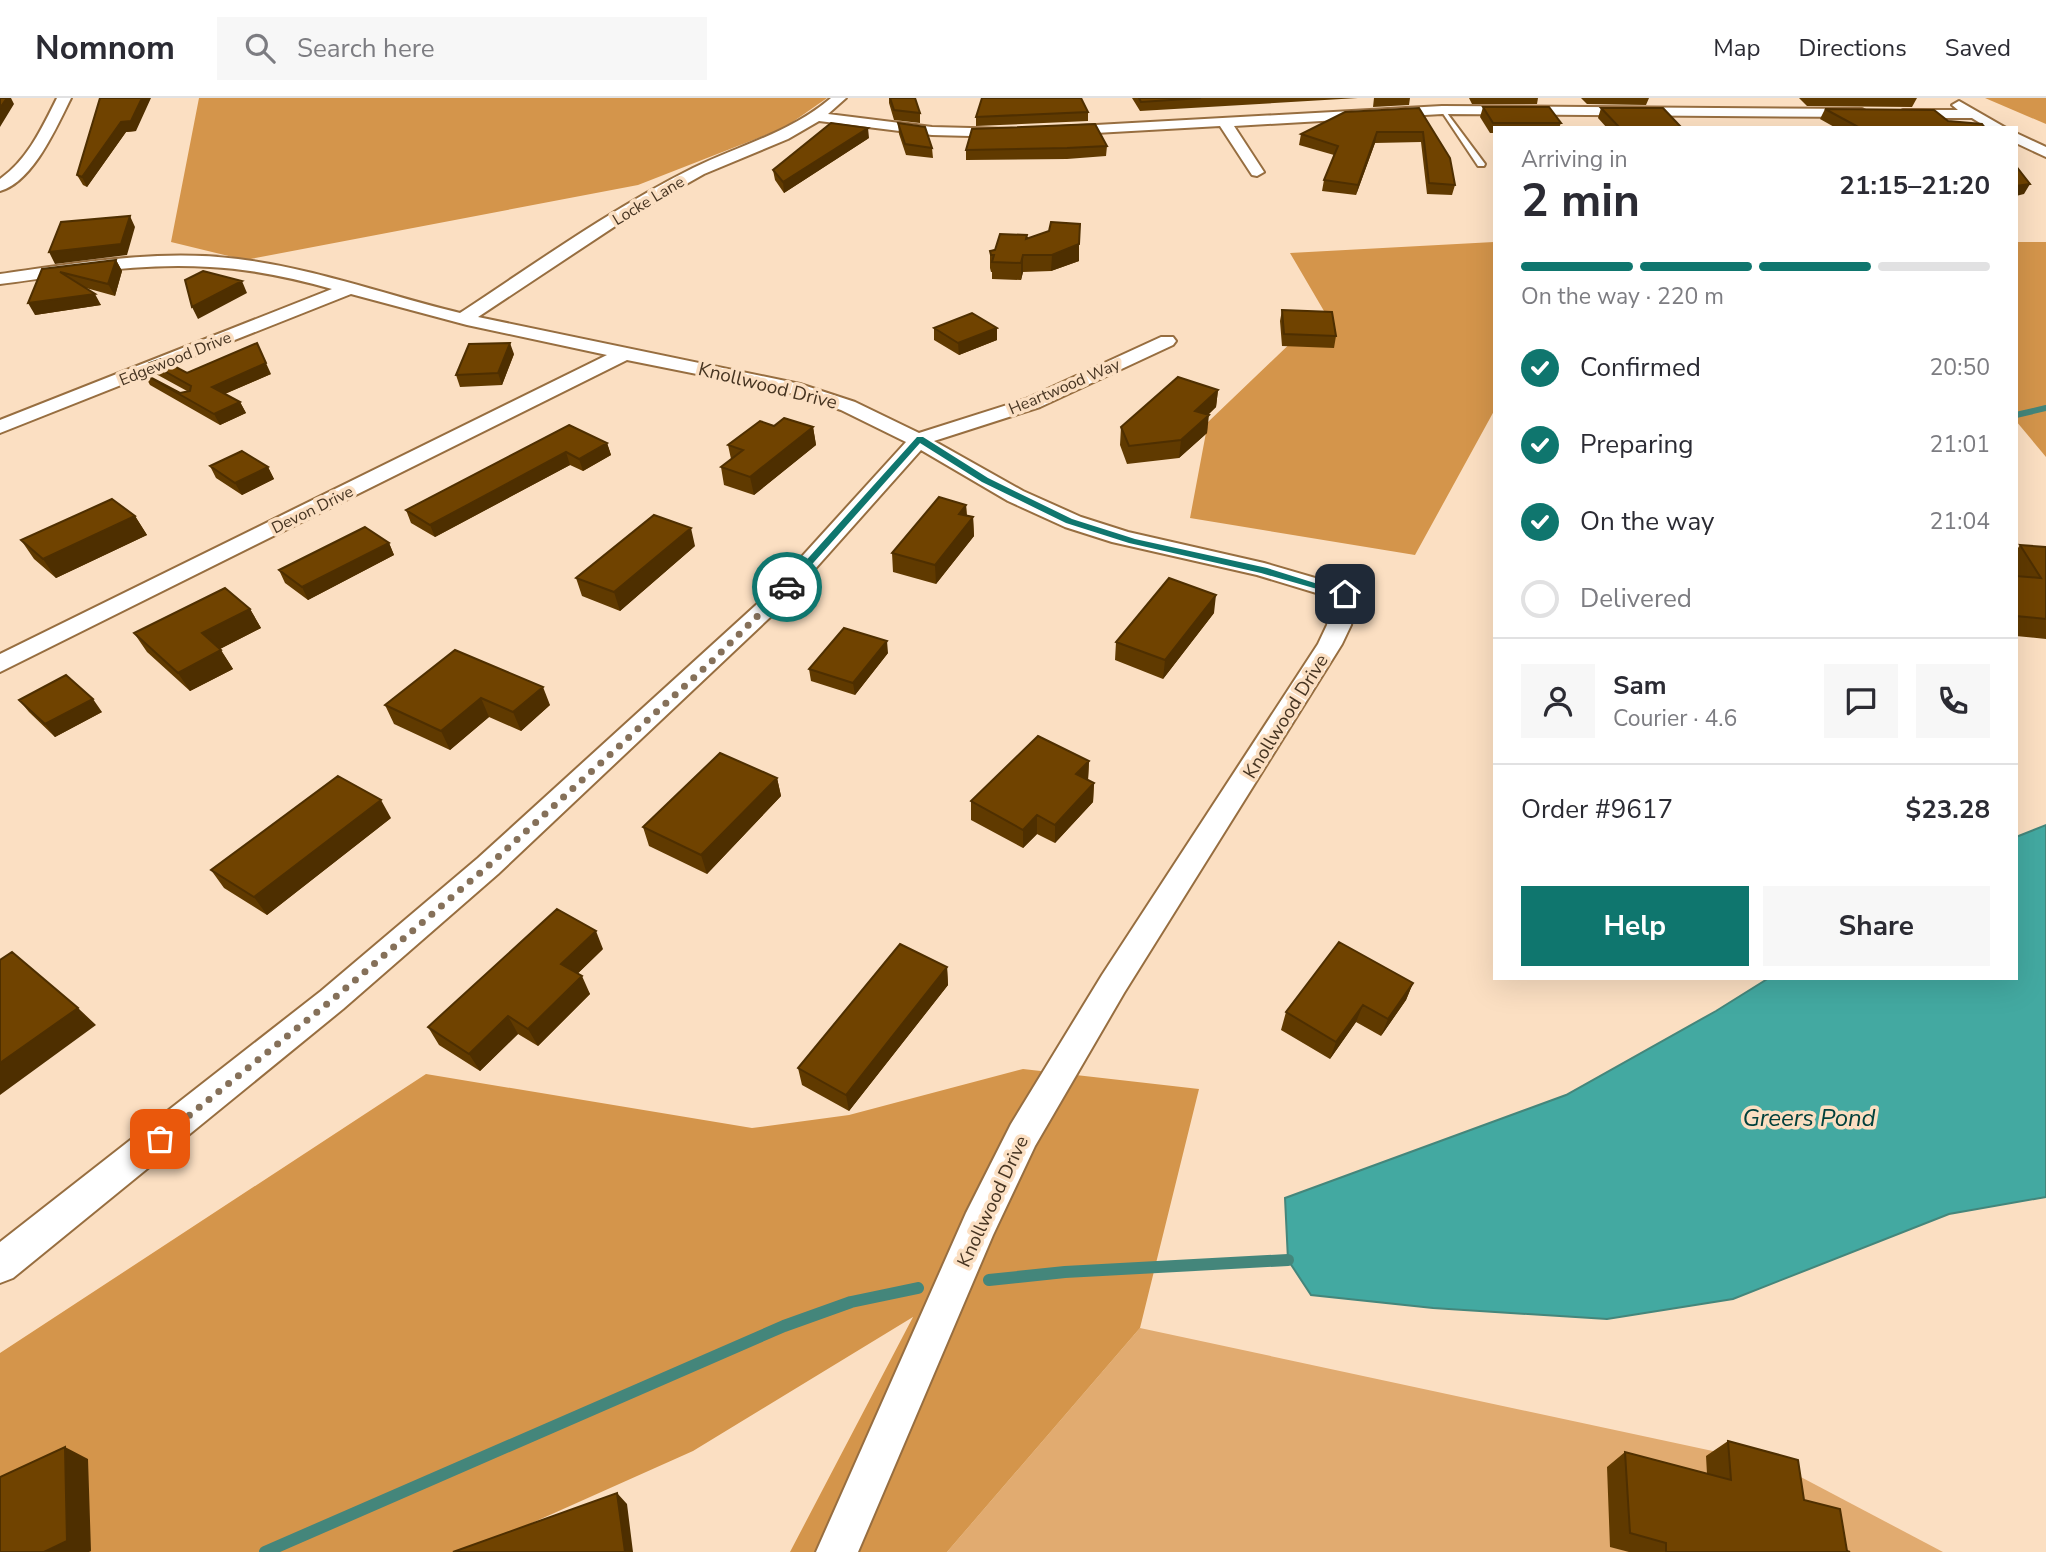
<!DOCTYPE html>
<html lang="en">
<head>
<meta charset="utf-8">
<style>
  :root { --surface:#fff; --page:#f7f7f7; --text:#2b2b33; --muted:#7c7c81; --line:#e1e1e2; --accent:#0f766e }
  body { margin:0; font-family:"Nunito Sans",sans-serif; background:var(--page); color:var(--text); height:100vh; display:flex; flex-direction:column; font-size:26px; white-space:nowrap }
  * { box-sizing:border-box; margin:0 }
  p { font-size:23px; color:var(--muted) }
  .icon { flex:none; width:38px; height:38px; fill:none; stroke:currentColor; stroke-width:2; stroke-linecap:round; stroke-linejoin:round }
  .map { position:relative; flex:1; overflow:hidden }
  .panel { position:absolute; left:1493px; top:28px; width:525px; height:854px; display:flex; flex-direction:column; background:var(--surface); border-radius:0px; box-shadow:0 7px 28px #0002 }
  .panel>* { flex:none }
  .pin { position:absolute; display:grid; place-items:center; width:60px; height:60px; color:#fff; margin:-30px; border-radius:14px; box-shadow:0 4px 10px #0006 }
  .courier { position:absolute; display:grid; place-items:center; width:70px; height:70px; margin:-35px; border:5px solid #0f766e; border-radius:50%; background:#fff; color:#222; box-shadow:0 2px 9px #0007 }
  .headline em { font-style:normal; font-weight:700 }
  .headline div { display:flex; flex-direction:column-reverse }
  .headline { display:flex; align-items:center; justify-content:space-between; height:119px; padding:0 28px }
  h1 { font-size:46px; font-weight:700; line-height:52px }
  .bar { display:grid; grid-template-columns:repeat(4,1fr); gap:10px 7px; align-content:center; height:84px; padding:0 28px }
  .bar i { height:9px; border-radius:5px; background:var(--line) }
  .bar .selected { background:var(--accent) }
  .bar p { grid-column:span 4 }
  .line { display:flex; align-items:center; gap:18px; padding:0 28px; border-top:2px solid var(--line) }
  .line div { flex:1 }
  .round { display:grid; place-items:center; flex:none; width:74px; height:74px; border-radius:0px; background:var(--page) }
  ol { padding:0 28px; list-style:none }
  li { display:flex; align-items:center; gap:21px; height:77px }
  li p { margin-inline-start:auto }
  li .icon { padding:7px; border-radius:50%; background:var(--accent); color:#fff; stroke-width:4 }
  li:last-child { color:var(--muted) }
  li i { width:38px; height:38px; border:4px solid var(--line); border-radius:50% }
  .cta { display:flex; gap:14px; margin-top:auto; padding:14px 28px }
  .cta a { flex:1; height:80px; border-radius:0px; background:var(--accent); color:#fff; font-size:28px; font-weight:700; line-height:80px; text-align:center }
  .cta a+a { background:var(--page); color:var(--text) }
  header { display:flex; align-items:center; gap:42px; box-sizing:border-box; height:98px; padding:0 35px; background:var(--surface); border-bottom:2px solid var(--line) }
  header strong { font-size:33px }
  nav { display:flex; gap:38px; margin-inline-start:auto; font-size:24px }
  .search { width:490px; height:63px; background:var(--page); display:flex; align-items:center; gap:18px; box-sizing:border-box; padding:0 24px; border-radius:0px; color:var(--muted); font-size:26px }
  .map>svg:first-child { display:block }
  .green { fill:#e1ab70 }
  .forest { fill:#d4954b }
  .water { fill:#43a9a1; stroke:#44867b; stroke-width:2 }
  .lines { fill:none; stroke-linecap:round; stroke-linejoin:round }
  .stream-far1 { stroke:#44867b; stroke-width:6 }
  .stream { stroke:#44867b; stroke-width:12 }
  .lane-casing { stroke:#976e40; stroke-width:4 }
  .street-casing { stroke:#976e40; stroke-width:4 }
  .lane { fill:#fff; fill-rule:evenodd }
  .street { fill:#fff; fill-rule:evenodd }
  .wall { fill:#603a00 }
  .shaded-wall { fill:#4e2f00 }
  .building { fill:#704300; stroke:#4e2f00; stroke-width:2 }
  .route { fill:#0f766e }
  .done { stroke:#857059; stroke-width:7; stroke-dasharray:0 12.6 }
  .labels { text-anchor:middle; stroke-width:7; stroke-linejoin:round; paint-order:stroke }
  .far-street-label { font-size:16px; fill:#463421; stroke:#fbdfc2 }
  .street-label { font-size:19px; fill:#463421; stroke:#fbdfc2 }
  .near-water-label { font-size:24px; font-style:italic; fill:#00403c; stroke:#fbdfc2 }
</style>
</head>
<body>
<header>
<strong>Nomnom</strong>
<div class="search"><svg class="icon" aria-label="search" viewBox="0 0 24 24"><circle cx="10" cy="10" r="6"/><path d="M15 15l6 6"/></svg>Search here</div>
<nav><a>Map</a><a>Directions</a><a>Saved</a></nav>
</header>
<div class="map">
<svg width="2046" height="1454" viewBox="0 0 2046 1454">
  <rect width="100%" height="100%" fill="#fbdfc2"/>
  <path class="green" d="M 1140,1230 L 1778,1367 L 1943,1454 L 947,1454 Z"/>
  <path class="forest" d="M 199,0 L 827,0 L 784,30 L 638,87 L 245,162 L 171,144 Z
    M 1985,0 L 2046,0 L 2046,26 Z
    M 1494,144 L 1494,313 L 1415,457 L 1190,420 L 1208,324 L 1324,213 L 1290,155 Z
    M 2016,144 L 2046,144 L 2046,359 L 2016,323 Z
    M 1023,971 L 1199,991 L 1140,1230 L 947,1454 L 790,1454 L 913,1219 L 693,1353 L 467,1454 L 0,1454 L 0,1255 L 426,976 L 752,1030 L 849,1017 Z"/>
  <path class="water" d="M 2046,727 L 2046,1099 L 1949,1116 L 1733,1201 L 1607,1221 L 1433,1210 L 1311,1197 L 1288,1162 L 1285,1100 L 1566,997 L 1716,913 L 1769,880 L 2016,880 L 2016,739 Z"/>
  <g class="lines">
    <path class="stream-far1" d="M 2016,317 L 2046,310"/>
    <path class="stream" d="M 989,1182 L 1065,1174 L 1288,1162
      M 265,1454 L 784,1228 L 851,1204 L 918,1190"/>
    <defs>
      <path id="lane" d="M 1440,11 L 1444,11 L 1485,66 L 1484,68 L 1478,68 Z"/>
      <path id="street" d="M 57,0 L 71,0 C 57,28 33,84 0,93 L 0,81 C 28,61 42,30 57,0 Z
        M 831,0 L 846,0 L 828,16 L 932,29 L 1009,31 L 1016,35 L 1009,39 L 932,37 L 819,23 L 788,41 L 704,76 L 635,115 L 478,219 L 800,286 L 855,304 L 919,335 L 1026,301 L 1161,239 L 1173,239 L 1176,243 L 1173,247 L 1040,309 L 934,343 L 1023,393 L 1081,419 L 1128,434 L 1264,465 L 1353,491 L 1357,496 L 1351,527 L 1342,546 L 1124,895 L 1035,1048 L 993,1137 L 858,1454 L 816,1454 L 966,1115 L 1011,1026 L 1102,877 L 1318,546 L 1327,527 L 1333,500 L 1257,477 L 1112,444 L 1065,429 L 1008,403 L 921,352 L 782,508 L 498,776 L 343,911 L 13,1180 L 0,1185 L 0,1144 L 321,893 L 478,760 L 766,498 L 906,344 L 841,312 L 787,294 L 627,262 L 0,574 L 0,556 L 607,257 L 467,227 L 351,196 L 0,335 L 0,322 L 332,191 C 292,180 252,171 210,169 C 140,164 69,177 0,186 L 0,176 C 79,165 159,151 238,161 C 313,170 386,197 460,215 C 536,165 611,111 693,70 C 740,47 790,35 831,0 Z
        M 1959,3 L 2006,30 L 1988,30 L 1972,20 L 1903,20 L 1896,16 L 1903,12 L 1958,12 L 1952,7 Z
        M 1442,8 L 1862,11 L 1869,15 L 1862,19 L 1442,16 L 1234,28 L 1264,74 L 1257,78 L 1252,77 L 1220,28 L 1060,37 L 1053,33 L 1060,29 Z
        M 2016,35 L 2046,49 L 2046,59 L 2016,45 Z"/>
    </defs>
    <use href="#lane" class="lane-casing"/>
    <use href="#street" class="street-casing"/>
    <use href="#lane" class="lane"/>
    <use href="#street" class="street"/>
  </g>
  <path class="wall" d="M 100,0 L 136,33 L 126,34 L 87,89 L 83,87 L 77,77 Z
    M 889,0 L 915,0 L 920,15 L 920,25 L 894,22 L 889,5 Z
    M 1132,0 L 1358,0 L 1140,13 Z
    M 1374,0 L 1410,0 L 1409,7 L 1373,9 Z
    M 1469,0 L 1538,0 L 1537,6 L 1472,6 Z
    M 1581,0 L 1649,0 L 1646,7 L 1587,6 Z
    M 1799,0 L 1917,0 L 1912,9 L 1807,8 Z
    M 1483,9 L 1561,25 L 1559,30 L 1494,30 L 1494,35 L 1490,35 L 1480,19 Z
    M 1419,10 L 1455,87 L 1452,97 L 1427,96 L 1421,44 L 1375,45 L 1356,97 L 1322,93 L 1324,82 L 1334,57 L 1299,47 L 1301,36 Z
    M 1601,10 L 1681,29 L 1607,30 L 1598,20 Z
    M 1825,11 L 1948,23 L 1985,30 L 1836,30 L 1820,21 Z
    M 1088,14 L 1088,23 L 976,28 L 976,19 Z
    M 898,25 L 932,50 L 933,60 L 906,57 L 899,36 Z
    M 869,40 L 784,95 L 775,82 L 773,72 Z
    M 1107,48 L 1106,58 L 1067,61 L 966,62 L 966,52 Z
    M 1027,137 L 1027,140 L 1079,163 L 1051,173 L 1023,174 L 1021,182 L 992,181 L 992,174 L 991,174 L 990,170 L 990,153 Z
    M 116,162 L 122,173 L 115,198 L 86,190 L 101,207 L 35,217 L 42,171 Z
    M 1282,212 L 1336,238 L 1334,250 L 1282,248 L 1280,223 Z
    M 934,230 L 997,242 L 959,257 L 934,242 Z
    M 514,256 L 502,287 L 460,289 L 456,277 Z
    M 150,265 L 187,275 L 271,276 L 225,296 L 240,304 L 246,315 L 220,327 L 150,287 L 144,276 L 180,295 L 187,293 L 156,276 Z
    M 1218,292 L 1216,309 L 1208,317 L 1207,335 L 1179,360 L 1127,366 L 1120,347 L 1121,329 Z
    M 569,327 L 607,345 L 611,357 L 583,373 L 570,367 L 435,439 L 411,425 L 406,412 Z
    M 774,328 L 813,329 L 816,347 L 754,397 L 724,387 L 721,369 L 731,361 L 728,347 Z
    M 210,368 L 268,369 L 274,381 L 242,397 L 216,380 Z
    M 966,407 L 967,418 L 973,419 L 974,438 L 936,486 L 893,474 L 892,455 Z
    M 135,418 L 147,437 L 56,480 L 34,461 L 21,442 Z
    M 389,445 L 394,457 L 308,502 L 285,485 L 279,472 Z
    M 2020,447 L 2046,449 L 2046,541 L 2016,538 L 2016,453 Z
    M 695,448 L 620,513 L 582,498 L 576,480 Z
    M 250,511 L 261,530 L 220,551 L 233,571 L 190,593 L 147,554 L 134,535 Z
    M 1214,515 L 1163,581 L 1115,562 L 1116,544 Z
    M 455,552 L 550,607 L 521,633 L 489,619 L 450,652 L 394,626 L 385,607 Z
    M 888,555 L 855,597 L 811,583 L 809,571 Z
    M 19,602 L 102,614 L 55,639 L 29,614 Z
    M 1089,663 L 1088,682 L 1094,685 L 1093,704 L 1055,745 L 1037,736 L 1023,750 L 971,722 L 971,703 Z
    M 777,680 L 781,698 L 707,776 L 649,748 L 643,729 Z
    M 391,720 L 267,817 L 224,790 L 211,772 Z
    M 603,851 L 577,876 L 590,896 L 538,948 L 518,936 L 480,973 L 439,947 L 428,929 Z
    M 947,869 L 948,887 L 849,1013 L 802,987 L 798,970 Z
    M 1413,885 L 1406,902 L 1381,938 L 1356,924 L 1330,961 L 1281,932 L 1286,914 Z
    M 1728,1343 L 1804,1402 L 1847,1453 L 1850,1454 L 1629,1454 L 1610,1449 L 1607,1369 L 1625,1354 L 1707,1376 L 1706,1358 Z"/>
  <path class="shaded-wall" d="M 7,0 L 11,0 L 14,6 L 0,29 L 0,10 Z
    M 142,0 L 151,0 L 136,33 L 126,34 L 87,89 L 82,79 L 121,24 Z
    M 868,30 L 869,40 L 784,95 L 783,84 Z
    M 1377,34 L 1375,45 L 1356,97 L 1358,87 Z
    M 2030,86 L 2024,96 L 2016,98 L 2016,88 Z
    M 130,118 L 135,129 L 127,157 L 55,166 L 49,154 Z
    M 1079,146 L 1079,163 L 1051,173 L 1052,157 Z
    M 1023,157 L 1023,174 L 1021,182 L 1021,165 Z
    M 116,162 L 122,173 L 115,198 L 108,186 Z
    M 242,183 L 247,195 L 198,221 L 192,209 Z
    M 95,196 L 101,207 L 35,217 L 28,205 Z
    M 997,230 L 997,242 L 959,257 L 958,245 Z
    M 257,245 L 271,276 L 217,299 L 212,289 Z
    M 510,245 L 514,256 L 502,287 L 498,275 Z
    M 1218,292 L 1216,309 L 1193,331 L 1195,313 Z
    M 240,304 L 246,315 L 220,327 L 214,316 Z
    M 1209,317 L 1207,335 L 1179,360 L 1181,342 Z
    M 813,329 L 816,347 L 754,397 L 750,379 Z
    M 607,345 L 611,357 L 583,373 L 579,361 Z
    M 566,354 L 570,367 L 435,439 L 430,427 Z
    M 268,369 L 274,381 L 242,397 L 235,385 Z
    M 966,407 L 967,425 L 959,416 Z
    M 135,418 L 147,437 L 56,480 L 43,461 Z
    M 973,419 L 974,438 L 936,486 L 935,467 Z
    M 691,430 L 695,448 L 620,513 L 614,494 Z
    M 389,445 L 394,457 L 308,502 L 302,489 Z
    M 1216,497 L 1214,515 L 1163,581 L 1165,562 Z
    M 250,511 L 261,530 L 214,554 L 202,535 Z
    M 887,543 L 888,555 L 855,597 L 853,585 Z
    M 221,552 L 233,571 L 190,593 L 178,575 Z
    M 543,589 L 550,607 L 521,633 L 513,614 Z
    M 481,600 L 489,619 L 450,652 L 441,633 Z
    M 93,601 L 102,614 L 55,639 L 45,626 Z
    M 1089,663 L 1088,682 L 1076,676 Z
    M 777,680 L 781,698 L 707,776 L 701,757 Z
    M 1094,685 L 1093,704 L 1055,745 L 1055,727 Z
    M 381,702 L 391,720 L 267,817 L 254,799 Z
    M 1037,717 L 1037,736 L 1023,750 L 1023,732 Z
    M 596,833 L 603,851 L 569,884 L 561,866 Z
    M 947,869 L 948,887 L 849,1013 L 846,997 Z
    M 582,878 L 590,896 L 538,948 L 528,931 Z
    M 1413,885 L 1406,902 L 1381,938 L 1388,921 Z
    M 1363,907 L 1356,924 L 1330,961 L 1336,944 Z
    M 78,910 L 96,927 L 0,997 L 0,965 Z
    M 508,918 L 518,936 L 480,973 L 469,956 Z
    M 65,1349 L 88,1361 L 91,1453 L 89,1454 L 44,1454 Z
    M 617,1395 L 627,1406 L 633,1454 L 625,1454 Z"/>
  <path class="building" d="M 0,0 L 7,0 L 0,10 Z
    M 100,0 L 142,0 L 131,23 L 121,24 L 82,79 L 77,77 Z
    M 890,0 L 915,0 L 920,15 L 894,12 Z
    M 982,0 L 1081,0 L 1088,14 L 976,19 Z
    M 1139,0 L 1201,0 L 1141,4 Z
    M 1483,9 L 1549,9 L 1561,25 L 1493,25 Z
    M 1419,10 L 1450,60 L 1455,87 L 1429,85 L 1423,34 L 1377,34 L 1358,87 L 1324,82 L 1338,48 L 1301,36 L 1345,14 Z
    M 1601,10 L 1663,10 L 1681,29 L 1619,29 Z
    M 1825,11 L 1934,12 L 1948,23 L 1982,26 L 1985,30 L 1860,30 Z
    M 831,25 L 868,30 L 783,84 L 773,72 Z
    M 898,25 L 925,29 L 932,50 L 905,46 Z
    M 1095,26 L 1107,48 L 1067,50 L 966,52 L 972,31 Z
    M 2016,68 L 2030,86 L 2016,88 Z
    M 130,118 L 121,146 L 49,154 L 61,124 Z
    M 1051,124 L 1080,126 L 1079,146 L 1052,157 L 1023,157 L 1021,165 L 992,164 L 994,157 L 991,157 L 990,153 L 995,152 L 1000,136 L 1027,137 L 1026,141 L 1049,133 Z
    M 116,162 L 108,186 L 60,174 L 95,196 L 28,205 L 42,171 Z
    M 203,173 L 242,183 L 192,209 L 185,182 Z
    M 1282,212 L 1332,214 L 1336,238 L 1284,236 Z
    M 972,215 L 997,230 L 958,245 L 934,230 Z
    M 257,245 L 266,265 L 212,289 L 240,304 L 214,316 L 144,276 L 180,295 L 190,293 L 191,288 L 150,265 L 161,261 L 187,275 Z
    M 510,245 L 498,275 L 456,277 L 469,246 Z
    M 1178,279 L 1218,292 L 1195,313 L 1209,317 L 1181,342 L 1129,348 L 1121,329 Z
    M 784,320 L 813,329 L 750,379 L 721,369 L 743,352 L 728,347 L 760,323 L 774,328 Z
    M 569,327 L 607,345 L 579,361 L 566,354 L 430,427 L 406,412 Z
    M 242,353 L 268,369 L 235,385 L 210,368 Z
    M 939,399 L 966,407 L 959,416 L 973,419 L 935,467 L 892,455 Z
    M 112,401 L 135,418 L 43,461 L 21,442 Z
    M 654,417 L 691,430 L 614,494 L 576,480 Z
    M 365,429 L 389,445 L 302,489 L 279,472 Z
    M 2020,447 L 2046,449 L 2046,521 L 2016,518 L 2016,478 L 2041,480 Z
    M 1169,480 L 1216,497 L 1165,562 L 1116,544 Z
    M 225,490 L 250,511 L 202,535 L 221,552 L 178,575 L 134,535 Z
    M 844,530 L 887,543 L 853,585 L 809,571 Z
    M 455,552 L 543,589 L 513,614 L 481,600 L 441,633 L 385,607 Z
    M 66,577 L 93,601 L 45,626 L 19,602 Z
    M 1038,638 L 1089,663 L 1076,676 L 1094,685 L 1055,727 L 1037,717 L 1023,732 L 971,703 Z
    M 720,655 L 777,680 L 701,757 L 643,729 Z
    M 338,678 L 381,702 L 254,799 L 211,772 Z
    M 557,811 L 596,833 L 561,866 L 582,878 L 528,931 L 508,918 L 469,956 L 428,929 Z
    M 1339,844 L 1413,885 L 1388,921 L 1363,907 L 1336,944 L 1286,914 Z
    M 900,846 L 947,869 L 846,997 L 798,970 Z
    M 12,854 L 78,910 L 0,965 L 0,862 Z
    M 1728,1343 L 1798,1362 L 1804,1402 L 1840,1411 L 1847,1453 L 1850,1454 L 1666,1454 L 1666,1445 L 1630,1435 L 1625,1354 L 1731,1382 Z
    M 65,1349 L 67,1443 L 44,1454 L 0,1454 L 0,1379 Z
    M 617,1395 L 625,1454 L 453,1454 Z"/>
  <path class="route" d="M 917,339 L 923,339 L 988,380 L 1072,421 L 1135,441 L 1267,470 L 1350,496 L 1345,499 L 1261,475 L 1129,445 L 1066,425 L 982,384 L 920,345 L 790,491 L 784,491 L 784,487 Z"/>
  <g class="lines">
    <path class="done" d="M 160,1041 L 332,902 L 488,768 L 710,565 L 787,489"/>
  </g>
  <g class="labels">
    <g class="far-street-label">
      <text transform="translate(648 102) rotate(-31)" y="6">Locke Lane</text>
      <text transform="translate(175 260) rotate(-22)" y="6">Edgewood Drive</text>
      <text transform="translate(1064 288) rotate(-23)" y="6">Heartwood Way</text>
      <text transform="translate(312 411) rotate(-26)" y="6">Devon Drive</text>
    </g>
    <g class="street-label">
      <text transform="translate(768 287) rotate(14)" y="7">Knollwood Drive</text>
      <text transform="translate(1285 618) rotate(-58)" y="7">Knollwood Drive</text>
      <text transform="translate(992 1103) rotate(-65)" y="7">Knollwood Drive</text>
    </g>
    <g class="near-water-label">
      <text x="1809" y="1028">Greers Pond</text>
    </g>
  </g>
</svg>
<div class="pin" style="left:160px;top:1041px;background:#ea580c"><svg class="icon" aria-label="bag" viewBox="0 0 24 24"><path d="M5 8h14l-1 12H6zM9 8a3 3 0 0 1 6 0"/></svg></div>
<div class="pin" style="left:1345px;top:496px;background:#1f2937"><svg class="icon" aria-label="home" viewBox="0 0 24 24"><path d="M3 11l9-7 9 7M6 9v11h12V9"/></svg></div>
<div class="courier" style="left:787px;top:489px"><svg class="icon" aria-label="car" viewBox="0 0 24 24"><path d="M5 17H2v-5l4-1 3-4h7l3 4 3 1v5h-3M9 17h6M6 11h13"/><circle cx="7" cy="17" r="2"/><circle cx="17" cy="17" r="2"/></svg></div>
<section class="panel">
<div class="headline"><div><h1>2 min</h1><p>Arriving in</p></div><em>21:15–21:20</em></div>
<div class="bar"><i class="selected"></i><i class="selected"></i><i class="selected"></i><i></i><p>On the way · 220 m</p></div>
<ol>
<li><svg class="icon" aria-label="check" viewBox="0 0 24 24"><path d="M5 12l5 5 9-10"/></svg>Confirmed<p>20:50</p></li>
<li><svg class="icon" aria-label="check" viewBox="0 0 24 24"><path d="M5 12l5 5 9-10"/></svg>Preparing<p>21:01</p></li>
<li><svg class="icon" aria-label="check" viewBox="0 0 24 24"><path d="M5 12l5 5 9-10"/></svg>On the way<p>21:04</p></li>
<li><i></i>Delivered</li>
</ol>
<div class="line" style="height:126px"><a class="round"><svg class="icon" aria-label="person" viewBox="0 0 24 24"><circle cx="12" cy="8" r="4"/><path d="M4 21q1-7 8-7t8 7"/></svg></a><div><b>Sam</b><p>Courier · 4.6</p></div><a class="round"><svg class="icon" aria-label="chat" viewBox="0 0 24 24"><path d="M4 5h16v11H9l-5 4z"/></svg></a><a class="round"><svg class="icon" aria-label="phone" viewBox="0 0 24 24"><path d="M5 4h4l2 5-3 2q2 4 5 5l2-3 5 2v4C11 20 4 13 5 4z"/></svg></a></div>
<div class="line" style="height:91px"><div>Order #9617</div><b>$23.28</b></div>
<div class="cta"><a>Help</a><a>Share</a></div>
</section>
</div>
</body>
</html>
